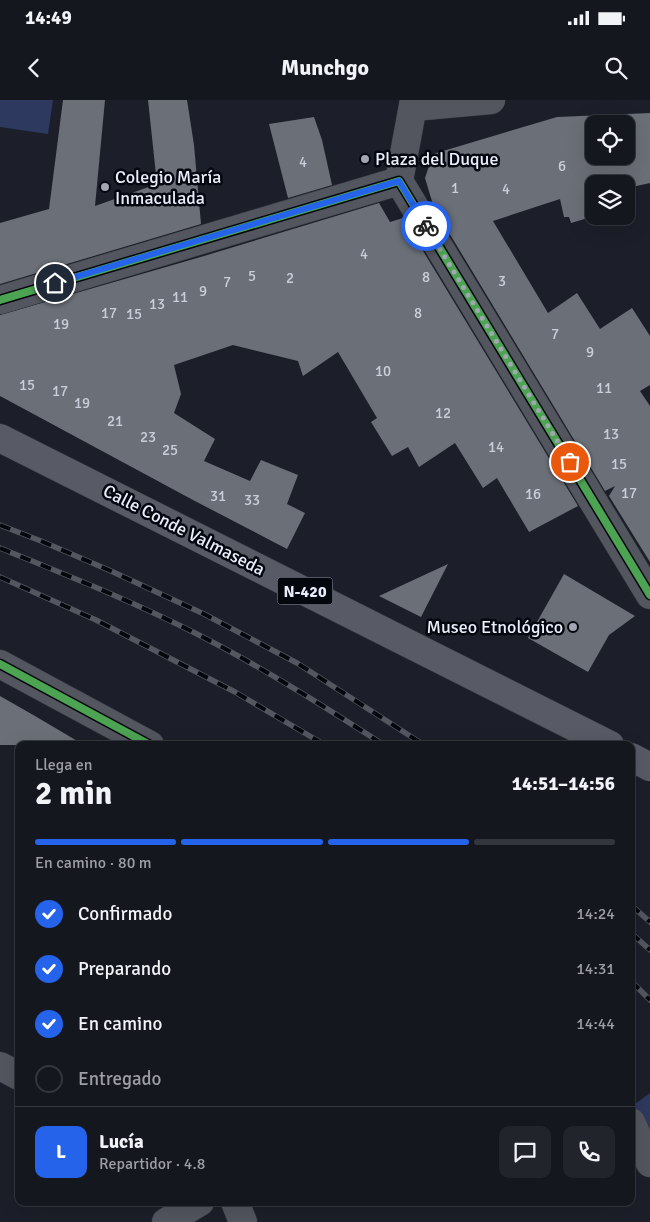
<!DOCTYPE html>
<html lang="es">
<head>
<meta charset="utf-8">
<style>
  :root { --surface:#15171f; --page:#22242c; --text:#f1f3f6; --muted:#9d9fa4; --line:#34363d; --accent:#2563eb }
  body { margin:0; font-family:Signika,sans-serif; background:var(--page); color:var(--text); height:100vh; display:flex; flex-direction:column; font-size:19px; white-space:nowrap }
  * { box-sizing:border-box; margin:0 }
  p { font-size:16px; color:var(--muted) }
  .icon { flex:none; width:28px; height:28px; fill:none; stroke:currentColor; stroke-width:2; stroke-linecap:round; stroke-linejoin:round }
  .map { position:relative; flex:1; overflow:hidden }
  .sheet { position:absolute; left:15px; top:641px; width:620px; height:465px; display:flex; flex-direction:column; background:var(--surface); border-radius:10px; box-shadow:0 5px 20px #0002,0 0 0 1px var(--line) }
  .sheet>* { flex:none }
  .fabs { position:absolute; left:585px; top:15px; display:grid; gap:10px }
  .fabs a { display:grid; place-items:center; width:50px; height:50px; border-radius:10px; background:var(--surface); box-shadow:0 5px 20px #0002,0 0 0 1px var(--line); font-size:25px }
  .pin { position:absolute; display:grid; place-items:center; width:42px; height:42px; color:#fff; margin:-21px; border:2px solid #fff; border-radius:50%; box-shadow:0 1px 5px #0007 }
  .courier { position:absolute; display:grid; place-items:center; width:50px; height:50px; margin:-25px; border:4px solid #2563eb; border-radius:50%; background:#fff; color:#222; box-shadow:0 1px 6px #0007 }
  .head em { font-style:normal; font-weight:700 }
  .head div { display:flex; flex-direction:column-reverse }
  .head { display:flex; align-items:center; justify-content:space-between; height:85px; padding:0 20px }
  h1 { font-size:32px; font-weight:700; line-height:38px }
  .bar { display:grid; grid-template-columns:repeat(4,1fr); gap:8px 5px; align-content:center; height:60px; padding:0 20px }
  .bar i { height:6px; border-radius:4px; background:var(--line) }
  .bar .on { background:var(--accent) }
  .bar p { grid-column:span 4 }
  .line { display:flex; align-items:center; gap:12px; padding:0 20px; border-top:1px solid var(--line) }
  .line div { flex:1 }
  .round { display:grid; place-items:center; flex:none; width:52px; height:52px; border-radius:10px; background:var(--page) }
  ol { padding:0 20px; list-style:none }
  li { display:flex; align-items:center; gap:15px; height:55px }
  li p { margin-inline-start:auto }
  li .icon { padding:5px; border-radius:50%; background:var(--accent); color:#fff; stroke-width:4 }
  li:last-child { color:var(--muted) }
  li i { width:28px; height:28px; border:2px solid var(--line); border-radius:50% }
  .status { display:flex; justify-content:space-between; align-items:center; height:35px; padding:0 25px; background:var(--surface); direction:ltr }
  .status svg { height:14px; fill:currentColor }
  header { display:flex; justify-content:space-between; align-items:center; height:65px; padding:0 20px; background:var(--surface); font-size:22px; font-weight:700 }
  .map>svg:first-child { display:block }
  .green { fill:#2e395f }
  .building { fill:#6b6f78; fill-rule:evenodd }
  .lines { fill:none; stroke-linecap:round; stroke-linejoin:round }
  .minor-casing { stroke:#353941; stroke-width:29 }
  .trunk-casing { stroke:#353941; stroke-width:29 }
  .minor { stroke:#53565f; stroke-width:28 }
  .trunk { stroke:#585b66; stroke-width:28 }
  .rail-casing { stroke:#545760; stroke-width:5.5 }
  .rail { stroke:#05070f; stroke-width:4; stroke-dasharray:11; stroke-linecap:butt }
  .cycleway-casing { stroke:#05070f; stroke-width:11 }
  .cycleway { stroke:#4ca352; stroke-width:8 }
  .done { stroke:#a1a6b2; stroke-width:5; stroke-dasharray:0 9 }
  .route { stroke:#2563eb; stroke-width:6 }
  .poi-dot { fill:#a1a6b2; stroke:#05070f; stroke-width:2 }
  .labels { text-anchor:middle; stroke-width:5; stroke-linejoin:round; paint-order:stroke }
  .number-label { font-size:15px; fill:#caceda }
  .shield { fill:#05070f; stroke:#a5a9b4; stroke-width:1 }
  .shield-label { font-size:16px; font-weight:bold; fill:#e9eefb }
  .poi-label { font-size:18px; fill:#e9eefb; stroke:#05070f; text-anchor:start }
  .street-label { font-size:18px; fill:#e9eefb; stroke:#05070f }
</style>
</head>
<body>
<div class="status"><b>14:49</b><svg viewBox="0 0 49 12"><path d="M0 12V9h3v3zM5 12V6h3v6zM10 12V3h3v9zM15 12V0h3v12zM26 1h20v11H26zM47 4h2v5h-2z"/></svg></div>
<header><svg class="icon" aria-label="back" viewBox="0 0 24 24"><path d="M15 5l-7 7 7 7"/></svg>Munchgo<svg class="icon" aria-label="search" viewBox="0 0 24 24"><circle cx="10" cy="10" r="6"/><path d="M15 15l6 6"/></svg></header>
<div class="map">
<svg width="650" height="1122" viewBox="0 0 650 1122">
  <rect width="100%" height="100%" fill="#1c1f29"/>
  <path class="green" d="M 0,0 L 53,0 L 48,34 L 0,27 Z
    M 650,993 L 650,1063 L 631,1022 L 631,1007 Z"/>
  <path class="building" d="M 63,0 L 105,0 L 95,106 L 157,84 L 148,0 L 187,0 L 194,45 L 201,124 L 0,184 L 0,123 L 49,109 Z
    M 650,13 L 650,83 L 632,87 L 636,106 L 626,108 L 626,84 L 594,84 L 594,116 L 595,116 L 571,123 L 569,117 L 564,117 L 560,99 L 493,121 L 548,213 L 577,193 L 600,229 L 632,208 L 650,236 L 650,285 L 640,291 L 650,306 L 650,462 L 609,396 L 615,386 L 605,391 L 434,108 L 425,78 L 433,54 L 557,17 ZM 594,24 L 626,24 L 626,56 L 594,56 Z
    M 314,17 L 322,40 L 332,85 L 288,98 L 269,24 Z
    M 379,103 L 390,122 L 403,118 L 578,406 L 529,432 L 497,378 L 483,388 L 455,343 L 419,367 L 408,347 L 392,356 L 371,322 L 377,318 L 338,252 L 303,276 L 298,261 L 233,245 L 174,265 L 181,294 L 174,313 L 215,339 L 204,361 L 250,381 L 261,360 L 298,375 L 287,404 L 305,413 L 287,449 L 193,400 L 0,296 L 0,215 L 204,156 Z
    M 448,464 L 421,517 L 379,496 Z
    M 564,474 L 635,516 L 609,535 L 588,572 L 528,538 Z
    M 0,596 L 35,616 L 84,645 L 0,645 Z"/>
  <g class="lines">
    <defs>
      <path id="minor" d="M 414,7 L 491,0
        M 399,81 L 650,495
        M 399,81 L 414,0
        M 0,200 L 399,81
        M 0,564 L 150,645
        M 0,966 L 19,976
        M 631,1022 L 650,1063
        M 235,1102 L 243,1122
        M 166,1122 L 200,1102"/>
      <path id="trunk" d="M 0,338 L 610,645
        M 631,657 L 650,667"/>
    </defs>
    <use href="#minor" class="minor-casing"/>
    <use href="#trunk" class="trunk-casing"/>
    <use href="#minor" class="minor"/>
    <use href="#trunk" class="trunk"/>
    <defs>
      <path id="rail" d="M 0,425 L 41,441 L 111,471 L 204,514 L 297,563 L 424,645
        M 0,448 C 66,475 132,501 195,533 C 260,566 322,605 384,645
        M 0,477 L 96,520 L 235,592 L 325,645
        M 631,805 L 650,822
        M 631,833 L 650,850
        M 631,881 L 650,900"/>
    </defs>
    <use href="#rail" class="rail-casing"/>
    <use href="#rail" class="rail"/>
    <defs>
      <path id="cycleway" d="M 0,200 L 399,81 L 650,495
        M 0,564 L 150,645"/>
    </defs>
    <use href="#cycleway" class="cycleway-casing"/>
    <use href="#cycleway" class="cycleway"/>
  </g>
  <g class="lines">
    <path class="done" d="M 426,126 L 570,362"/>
    <path class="route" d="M 55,183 L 399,81 L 426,126"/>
  </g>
  <g class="poi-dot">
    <circle cx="365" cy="59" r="5"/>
    <circle cx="105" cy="87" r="5"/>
    <circle cx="573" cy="527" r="5"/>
  </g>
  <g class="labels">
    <g class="number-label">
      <text x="303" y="67">4</text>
      <text x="562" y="71">6</text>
      <text x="455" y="93">1</text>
      <text x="506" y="94">4</text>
      <text x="364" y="159">4</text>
      <text x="252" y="181">5</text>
      <text x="426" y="182">8</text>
      <text x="290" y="183">2</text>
      <text x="502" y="186">3</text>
      <text x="227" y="187">7</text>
      <text x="203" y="196">9</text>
      <text x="180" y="202">11</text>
      <text x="157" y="209">13</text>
      <text x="109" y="218">17</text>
      <text x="418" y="218">8</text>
      <text x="134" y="219">15</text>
      <text x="61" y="229">19</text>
      <text x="555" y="239">7</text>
      <text x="590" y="257">9</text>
      <text x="383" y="276">10</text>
      <text x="27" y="290">15</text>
      <text x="604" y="293">11</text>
      <text x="60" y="296">17</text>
      <text x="82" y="308">19</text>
      <text x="443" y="318">12</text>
      <text x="115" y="326">21</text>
      <text x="611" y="339">13</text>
      <text x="148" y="342">23</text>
      <text x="496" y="352">14</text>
      <text x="170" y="355">25</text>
      <text x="619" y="369">15</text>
      <text x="629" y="398">17</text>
      <text x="533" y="399">16</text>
      <text x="218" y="401">31</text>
      <text x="252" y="405">33</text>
    </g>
    <rect class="shield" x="277.5" y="477.5" width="55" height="27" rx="4"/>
    <g class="shield-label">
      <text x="305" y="497">N-420</text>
    </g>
    <g class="poi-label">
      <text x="375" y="65">Plaza del Duque</text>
      <text x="115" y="83">Colegio María<tspan x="115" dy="21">Inmaculada</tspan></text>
      <text x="563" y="533" text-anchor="end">Museo Etnológico</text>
    </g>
    <g class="street-label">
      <text transform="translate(184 430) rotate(27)" y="6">Calle Conde Valmaseda</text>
    </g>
  </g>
</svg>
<div class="fabs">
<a><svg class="icon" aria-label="locate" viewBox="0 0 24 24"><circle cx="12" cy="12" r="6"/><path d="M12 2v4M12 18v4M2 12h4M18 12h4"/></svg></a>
<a><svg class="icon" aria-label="layers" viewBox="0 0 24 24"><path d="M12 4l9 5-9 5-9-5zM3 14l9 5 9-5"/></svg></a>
</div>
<div class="pin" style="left:570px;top:362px;background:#ea580c"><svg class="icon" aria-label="bag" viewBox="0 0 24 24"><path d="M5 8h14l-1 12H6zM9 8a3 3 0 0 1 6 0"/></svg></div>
<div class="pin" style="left:55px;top:183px;background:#1f2937"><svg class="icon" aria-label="home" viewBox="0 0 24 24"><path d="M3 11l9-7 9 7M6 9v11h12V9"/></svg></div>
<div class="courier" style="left:426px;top:126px"><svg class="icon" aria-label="bike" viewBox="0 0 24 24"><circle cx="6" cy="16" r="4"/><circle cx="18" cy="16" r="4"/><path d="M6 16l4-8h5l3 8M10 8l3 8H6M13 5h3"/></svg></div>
<section class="sheet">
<div class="head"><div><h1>2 min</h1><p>Llega en</p></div><em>14:51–14:56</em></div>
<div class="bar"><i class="on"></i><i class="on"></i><i class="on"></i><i></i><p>En camino · 80 m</p></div>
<ol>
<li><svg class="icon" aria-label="check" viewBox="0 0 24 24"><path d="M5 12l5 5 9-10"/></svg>Confirmado<p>14:24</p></li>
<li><svg class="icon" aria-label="check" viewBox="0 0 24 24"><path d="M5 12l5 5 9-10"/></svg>Preparando<p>14:31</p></li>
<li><svg class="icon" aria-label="check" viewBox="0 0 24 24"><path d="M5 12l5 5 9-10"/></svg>En camino<p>14:44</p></li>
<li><i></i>Entregado</li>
</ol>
<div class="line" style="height:90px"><b class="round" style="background:var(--accent);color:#fff">L</b><div><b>Lucía</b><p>Repartidor · 4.8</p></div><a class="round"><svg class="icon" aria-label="chat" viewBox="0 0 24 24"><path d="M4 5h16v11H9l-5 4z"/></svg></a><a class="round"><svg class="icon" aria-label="phone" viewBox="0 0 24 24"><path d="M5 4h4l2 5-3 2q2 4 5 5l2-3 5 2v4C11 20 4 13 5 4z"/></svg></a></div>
</section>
</div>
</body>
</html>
